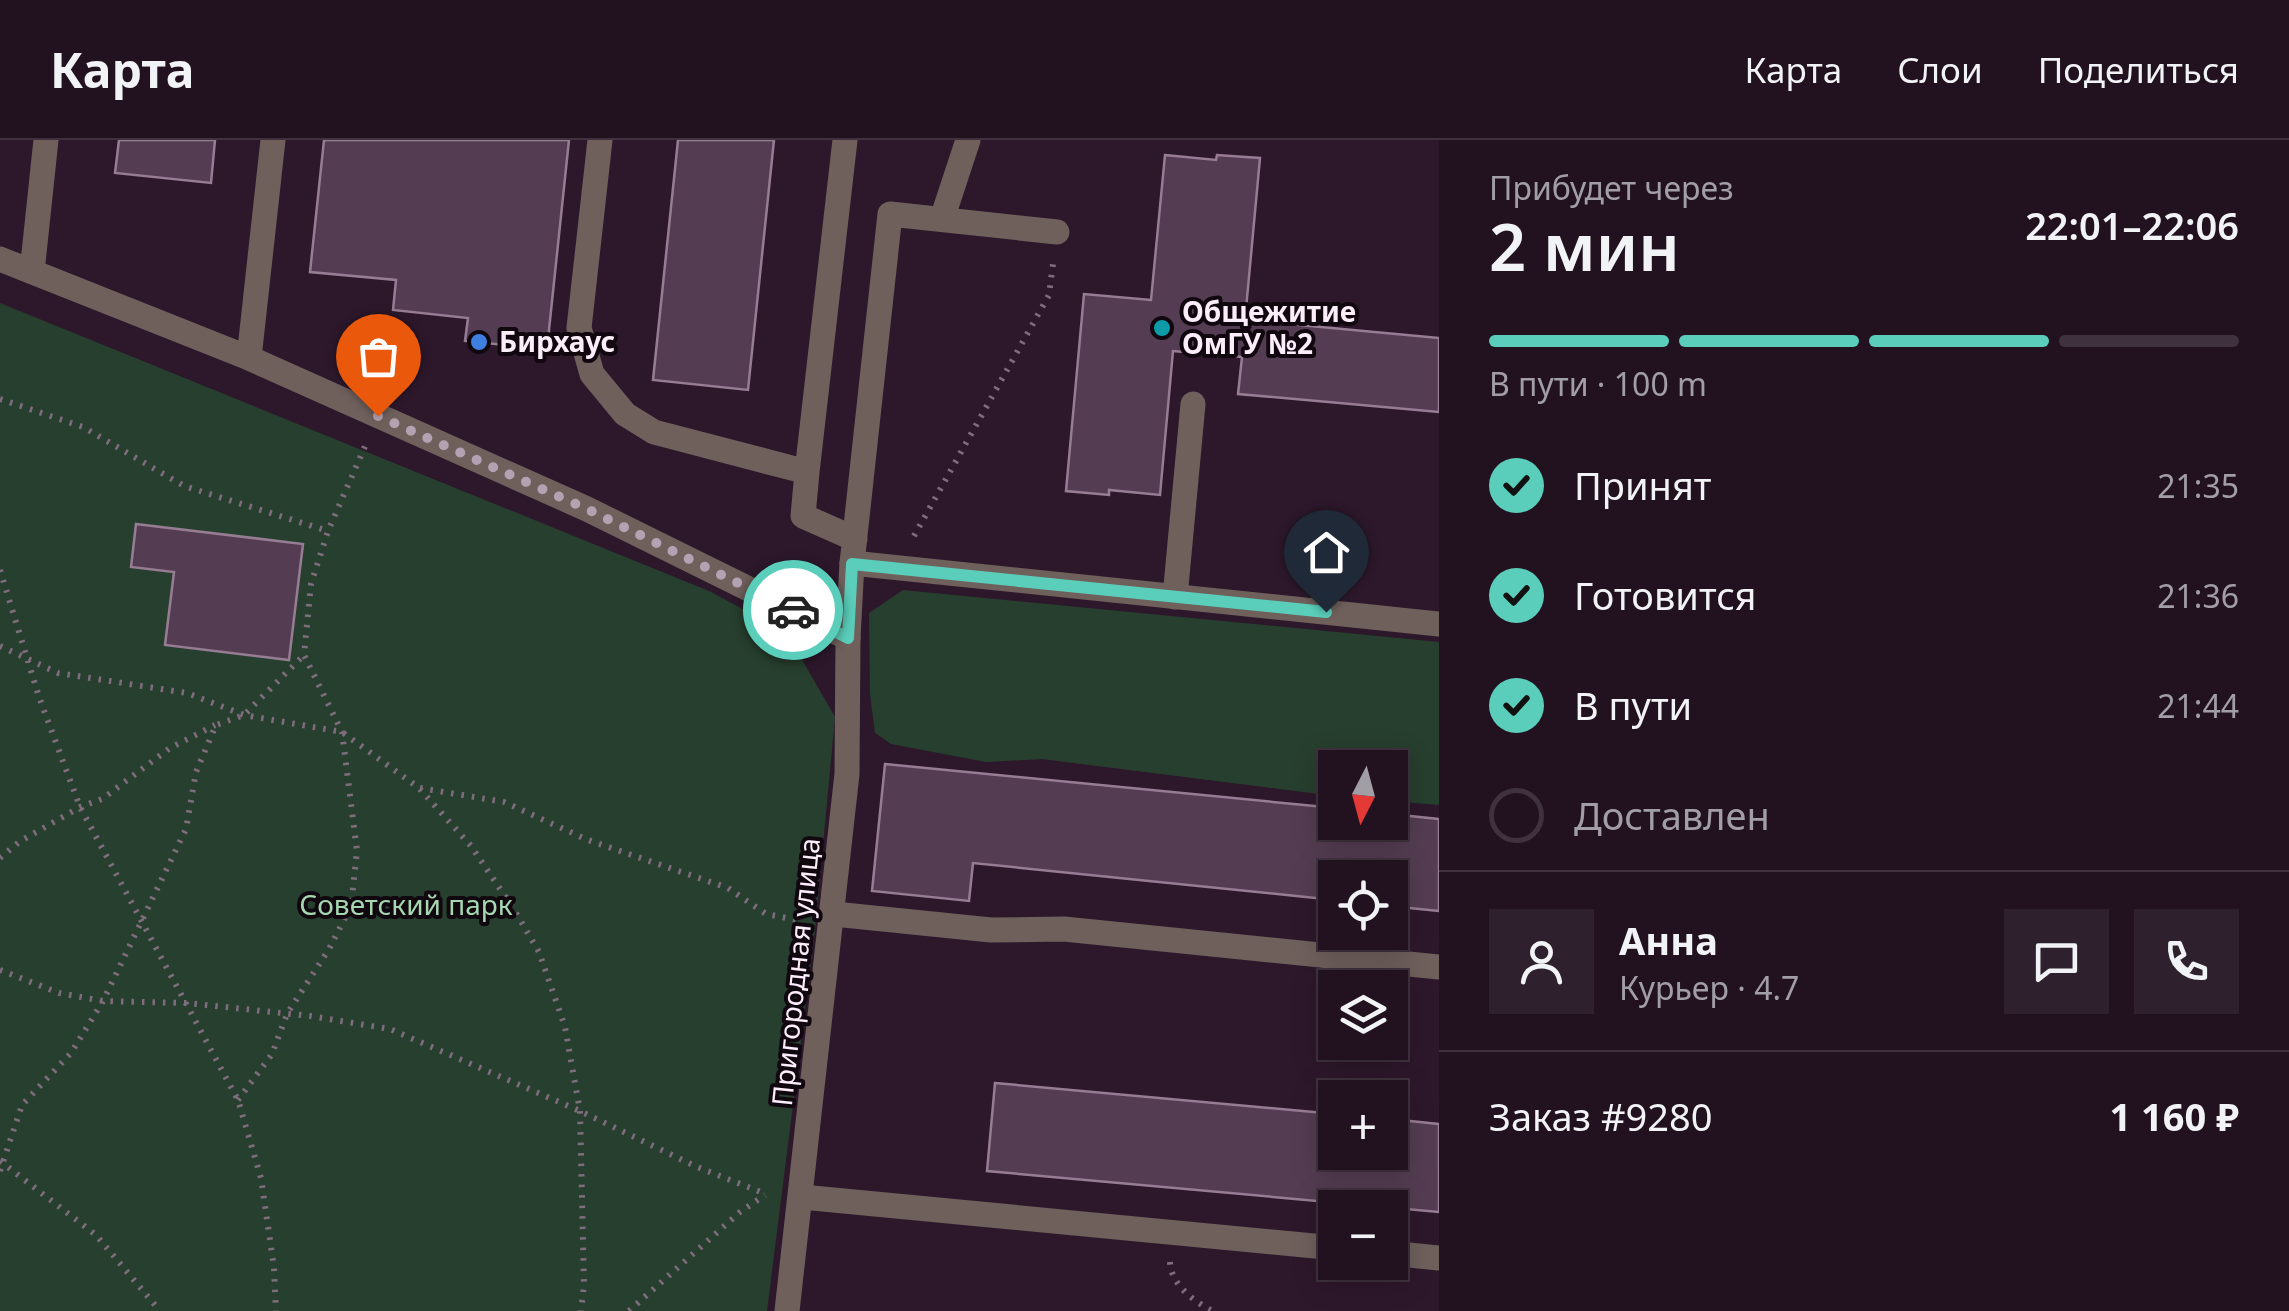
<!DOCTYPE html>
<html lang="ru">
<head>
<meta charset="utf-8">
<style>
  :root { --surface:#221220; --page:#2e202d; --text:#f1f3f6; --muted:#a29ea5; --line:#3f323e; --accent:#5bcebb }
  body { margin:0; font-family:"Noto Sans",sans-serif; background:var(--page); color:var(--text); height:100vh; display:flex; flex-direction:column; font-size:38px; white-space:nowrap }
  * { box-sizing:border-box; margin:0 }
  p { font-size:32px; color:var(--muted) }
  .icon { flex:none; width:55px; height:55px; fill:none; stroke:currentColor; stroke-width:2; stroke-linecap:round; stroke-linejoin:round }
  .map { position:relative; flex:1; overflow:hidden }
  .details { display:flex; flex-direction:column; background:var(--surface); width:850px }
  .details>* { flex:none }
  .needle { width:65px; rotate:186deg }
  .tools { position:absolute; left:1318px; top:610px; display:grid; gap:20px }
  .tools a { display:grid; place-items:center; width:90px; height:90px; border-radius:0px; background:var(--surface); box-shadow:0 5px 25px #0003,0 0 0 2px var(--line); font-size:50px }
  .pin { position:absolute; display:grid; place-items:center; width:85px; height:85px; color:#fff; margin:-102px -42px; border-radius:50% 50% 50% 0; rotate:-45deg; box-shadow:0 0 10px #0007 }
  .pin .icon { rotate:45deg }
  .courier { position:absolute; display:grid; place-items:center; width:100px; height:100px; margin:-50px; border:8px solid #5bcebb; border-radius:50%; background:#fff; color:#222; box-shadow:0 2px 12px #0007 }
  .overview em { font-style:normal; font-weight:600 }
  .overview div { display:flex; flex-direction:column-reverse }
  .overview { display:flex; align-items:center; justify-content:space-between; height:170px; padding:0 50px }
  h1 { font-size:65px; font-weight:600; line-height:75px }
  .bar { display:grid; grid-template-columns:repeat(4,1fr); gap:15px 10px; align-content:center; height:120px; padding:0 50px }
  .bar i { height:12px; border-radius:8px; background:var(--line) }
  .bar .current { background:var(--accent) }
  .bar p { grid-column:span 4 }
  .line { display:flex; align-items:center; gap:25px; padding:0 50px; border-top:2px solid var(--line) }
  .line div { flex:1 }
  .round { display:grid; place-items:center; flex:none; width:105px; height:105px; border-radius:0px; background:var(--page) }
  ol { padding:0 50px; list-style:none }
  li { display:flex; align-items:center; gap:30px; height:110px }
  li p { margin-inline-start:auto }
  li .icon { padding:10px; border-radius:50%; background:var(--accent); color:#111; stroke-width:4 }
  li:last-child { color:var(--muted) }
  li i { width:55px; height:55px; border:5px solid var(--line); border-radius:50% }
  header { display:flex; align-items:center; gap:60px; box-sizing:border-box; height:140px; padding:0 50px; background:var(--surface); border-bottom:2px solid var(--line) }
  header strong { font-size:48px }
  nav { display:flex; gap:55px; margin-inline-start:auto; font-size:35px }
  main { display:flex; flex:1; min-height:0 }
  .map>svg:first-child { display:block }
  .green { fill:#273f2e }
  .building { fill:#543d52; stroke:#977d94; stroke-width:2.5 }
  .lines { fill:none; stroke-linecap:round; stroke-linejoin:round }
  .path { stroke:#7f6d7d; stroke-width:6; stroke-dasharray:2.5 8; stroke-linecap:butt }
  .service { stroke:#6f605c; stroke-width:25 }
  .minor { stroke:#6f605c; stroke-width:25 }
  .done { stroke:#b4a2b2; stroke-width:10; stroke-dasharray:0 18 }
  .route { stroke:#5bcebb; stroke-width:12 }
  .culture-dot { fill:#0f9aa8; stroke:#10070f; stroke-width:4 }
  .shop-dot { fill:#3f7fe0; stroke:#10070f; stroke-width:4 }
  .labels { text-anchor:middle; stroke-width:8; stroke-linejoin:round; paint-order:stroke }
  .poi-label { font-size:28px; font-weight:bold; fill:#fcedfa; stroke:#10070f; text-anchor:start }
  .park-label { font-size:28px; fill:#a5d7b1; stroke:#10070f }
  .street-label { font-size:28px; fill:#fcedfa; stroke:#10070f }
</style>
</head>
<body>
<header>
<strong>Карта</strong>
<nav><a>Карта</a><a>Слои</a><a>Поделиться</a></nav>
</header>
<main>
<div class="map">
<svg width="1439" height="1171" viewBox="0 0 1439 1171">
  <rect width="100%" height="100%" fill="#2d182b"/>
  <path class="green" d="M 0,163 L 709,451 L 786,492 L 835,577 L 815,790 L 767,1171 L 0,1171 Z
    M 903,450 L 1439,502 L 1439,665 L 1390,661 L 1390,628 L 1335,628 L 1335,656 L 1042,619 L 986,622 L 891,604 L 875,593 L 870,554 L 869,473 Z"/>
  <path class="building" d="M 119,0 L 215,0 L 211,43 L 115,33 Z
    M 324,0 L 569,0 L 547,209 L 465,201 L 468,178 L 393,170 L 396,140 L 310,132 Z
    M 678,0 L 774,0 L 748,250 L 653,240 Z
    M 1165,15 L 1216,20 L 1217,15 L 1260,18 L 1245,180 L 1439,198 L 1439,272 L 1238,254 L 1242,217 L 1173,211 L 1160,355 L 1109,350 L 1109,355 L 1066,351 L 1084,154 L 1151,160 Z
    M 136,384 L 303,404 L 289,520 L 165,505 L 174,432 L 131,427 Z
    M 885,624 L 1335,668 L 1335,682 L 1390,682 L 1390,674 L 1439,679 L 1439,771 L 1390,766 L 1390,738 L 1335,738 L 1335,760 L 973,723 L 969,761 L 872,751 Z
    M 995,943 L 1335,974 L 1335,1012 L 1390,1012 L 1390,979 L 1439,984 L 1439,1072 L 987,1031 Z"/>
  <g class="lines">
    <path class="path" d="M 0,259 L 83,287 L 184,346 L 328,391
      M 914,396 L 1049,155 L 1053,124
      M 0,430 L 39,557 L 80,667 L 238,960 L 261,1038 L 274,1128 L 276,1171
      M 0,506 L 58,533 L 187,553 L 244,575 L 342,592 L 419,648 L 471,706 L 513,768 L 539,812 L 565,887 L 580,971 L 584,1145 L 581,1171
      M 420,648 L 504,662 L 588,700 L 728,748 L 766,774 L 797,780
      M 0,718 L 19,702 L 80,667 L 102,659 L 170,608 L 215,585
      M 0,830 L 59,853 L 103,861 L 187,863 L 310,876 L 390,889 L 580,971 L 697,1027 L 766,1054
      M 238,960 L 272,914 L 287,874 L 329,809 L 351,766 L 357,711 L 342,592 L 304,515 L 311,444 L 328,391 L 366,304
      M 0,1021 L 96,1095 L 160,1171
      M 0,1031 L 22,965 L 71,913 L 103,861 L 186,689 L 196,632 L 216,585 L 244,575 L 304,515
      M 1170,1122 C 1171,1145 1194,1161 1212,1171
      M 629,1171 L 740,1072 L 765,1055"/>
    <path class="service" d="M 600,0 L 579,188 L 592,234 L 625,274 L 654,292 L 807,332 L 803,376 L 855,399
      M 942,79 L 968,0
      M 0,119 L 249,218 L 587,369 L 848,498 L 852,423 L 890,74 L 1057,92
      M 32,132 L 46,0
      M 249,218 L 273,0
      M 807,332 L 845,0
      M 1175,457 L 1193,264
      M 834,774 L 991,790 L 1064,789 L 1439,827
      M 802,1057 L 1335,1108
      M 1390,1113 L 1439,1118"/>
    <path class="minor" d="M 852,423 L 1439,484
      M 787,1171 L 847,634 L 848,498"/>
  </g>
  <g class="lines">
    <path class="done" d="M 378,276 L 587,369 L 793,470"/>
    <path class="route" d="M 793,470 L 848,498 L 852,424 L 1326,472"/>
  </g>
  <circle class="culture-dot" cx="1162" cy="188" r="10"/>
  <circle class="shop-dot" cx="479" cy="202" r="10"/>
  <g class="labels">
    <g class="poi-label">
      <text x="1182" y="182">Общежитие<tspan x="1182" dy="32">ОмГУ №2</tspan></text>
      <text x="499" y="212">Бирхаус</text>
    </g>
    <g class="park-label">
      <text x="406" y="775">Советский парк</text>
    </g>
    <g class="street-label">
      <text transform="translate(796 832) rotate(-84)" y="10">Пригородная улица</text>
    </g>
  </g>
</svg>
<div class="tools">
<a><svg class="needle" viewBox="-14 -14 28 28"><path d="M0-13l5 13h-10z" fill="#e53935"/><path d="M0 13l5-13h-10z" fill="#a29ea5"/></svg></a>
<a><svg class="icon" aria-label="locate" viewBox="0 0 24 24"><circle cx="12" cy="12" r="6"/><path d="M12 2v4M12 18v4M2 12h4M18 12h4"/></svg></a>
<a><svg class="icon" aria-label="layers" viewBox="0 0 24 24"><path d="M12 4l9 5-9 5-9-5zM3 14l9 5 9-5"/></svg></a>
<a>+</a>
<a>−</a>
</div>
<div class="pin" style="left:378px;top:276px;background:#ea580c"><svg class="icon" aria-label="bag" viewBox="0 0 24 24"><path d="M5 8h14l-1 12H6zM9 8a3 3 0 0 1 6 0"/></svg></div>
<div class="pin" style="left:1326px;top:472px;background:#1f2937"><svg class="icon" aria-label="home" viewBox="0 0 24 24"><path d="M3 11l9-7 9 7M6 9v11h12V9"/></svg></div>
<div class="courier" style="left:793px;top:470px"><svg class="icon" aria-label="car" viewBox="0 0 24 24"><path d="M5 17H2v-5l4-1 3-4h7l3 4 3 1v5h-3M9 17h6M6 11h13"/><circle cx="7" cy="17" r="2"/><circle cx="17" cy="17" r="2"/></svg></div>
</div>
<section class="details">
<div class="overview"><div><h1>2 мин</h1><p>Прибудет через</p></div><em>22:01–22:06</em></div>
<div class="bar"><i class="current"></i><i class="current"></i><i class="current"></i><i></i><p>В пути · 100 m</p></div>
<ol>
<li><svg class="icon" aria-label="check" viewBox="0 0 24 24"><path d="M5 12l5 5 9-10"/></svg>Принят<p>21:35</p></li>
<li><svg class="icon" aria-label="check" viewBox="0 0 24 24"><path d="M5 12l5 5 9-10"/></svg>Готовится<p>21:36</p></li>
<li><svg class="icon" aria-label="check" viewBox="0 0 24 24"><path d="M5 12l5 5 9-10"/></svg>В пути<p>21:44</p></li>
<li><i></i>Доставлен</li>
</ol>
<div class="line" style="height:180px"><a class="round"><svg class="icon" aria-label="person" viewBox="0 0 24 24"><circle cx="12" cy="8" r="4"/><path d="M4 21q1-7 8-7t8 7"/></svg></a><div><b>Анна</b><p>Курьер · 4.7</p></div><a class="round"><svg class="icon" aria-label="chat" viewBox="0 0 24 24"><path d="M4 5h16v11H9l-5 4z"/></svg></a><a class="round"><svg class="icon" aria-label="phone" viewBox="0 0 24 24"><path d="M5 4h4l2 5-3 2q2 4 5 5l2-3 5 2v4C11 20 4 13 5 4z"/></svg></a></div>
<div class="line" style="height:130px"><div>Заказ #9280</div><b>1 160 ₽</b></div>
</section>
</main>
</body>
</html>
